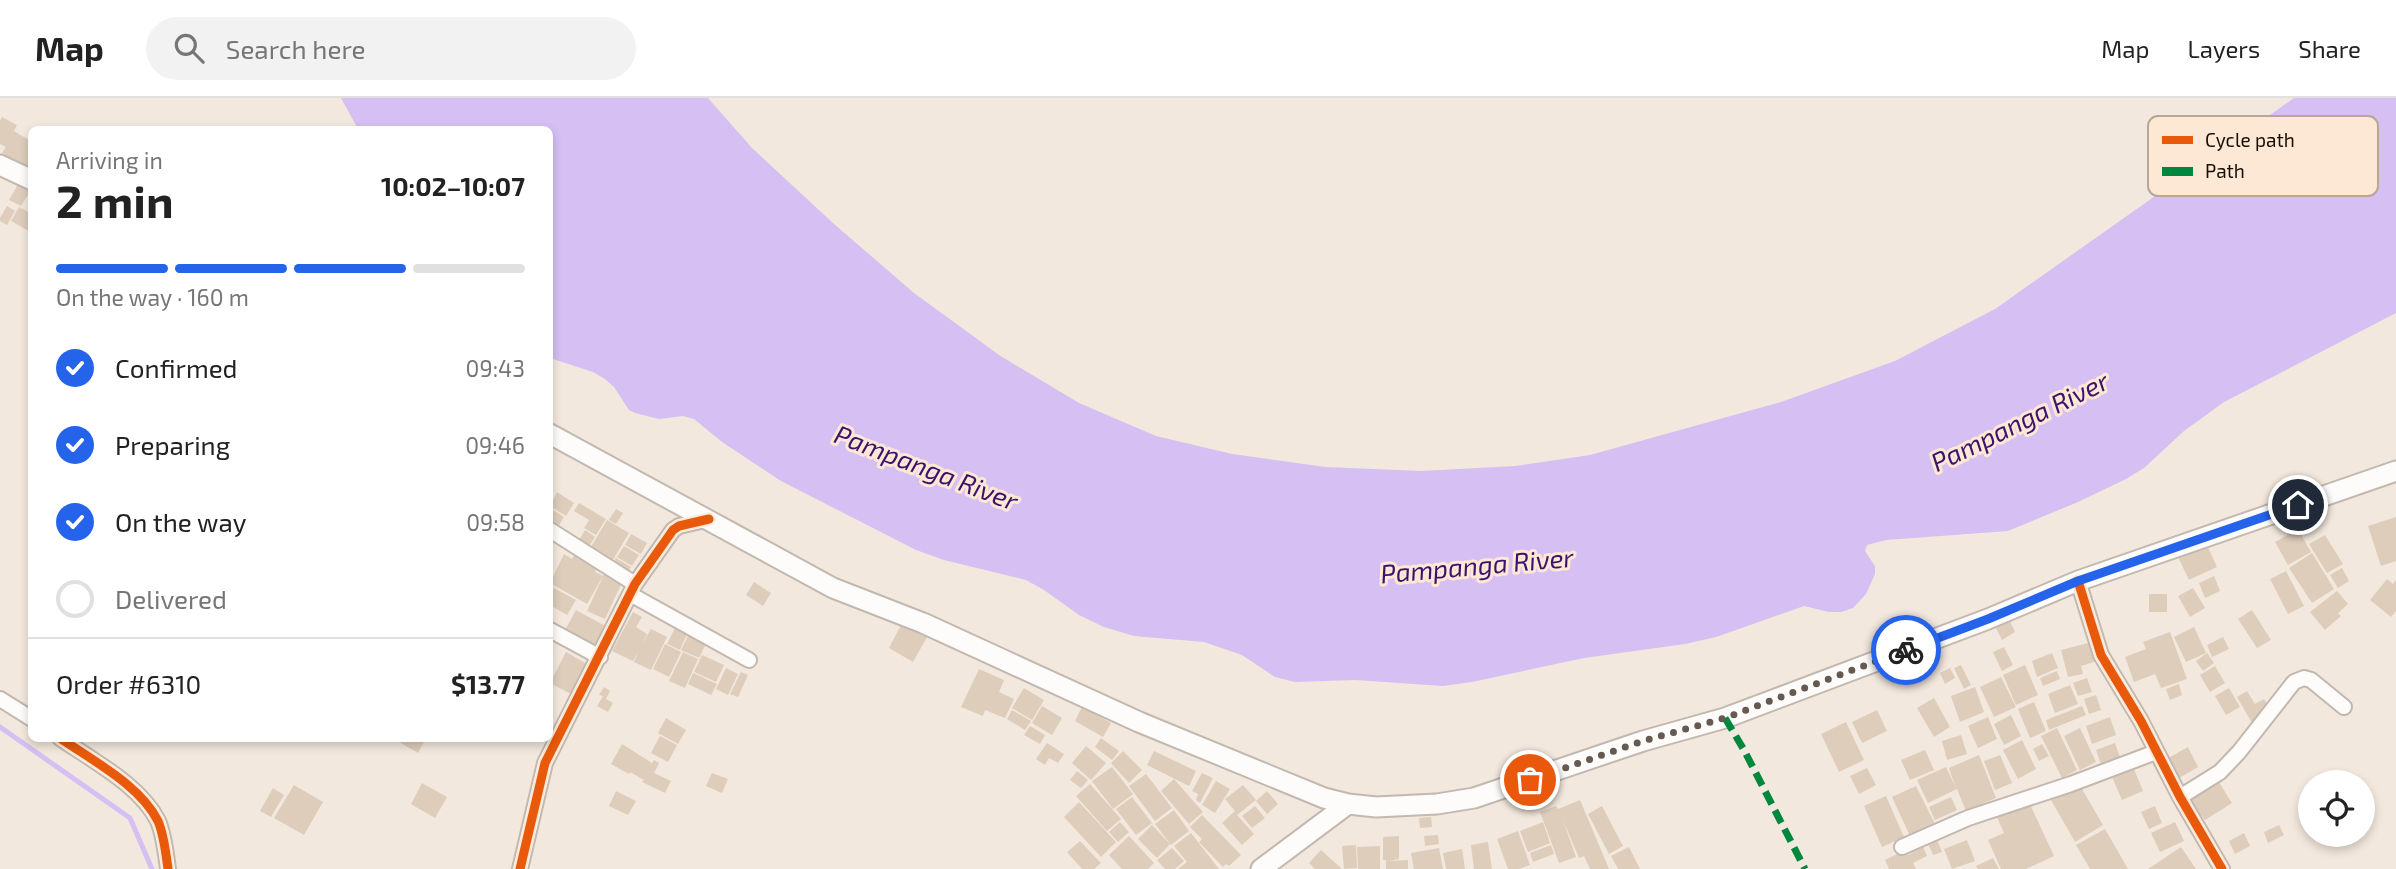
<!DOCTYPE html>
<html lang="en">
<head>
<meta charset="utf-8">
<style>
  :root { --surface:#fff; --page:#f2f2f2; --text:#222; --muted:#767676; --line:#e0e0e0; --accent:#2563eb }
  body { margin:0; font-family:"Exo 2",sans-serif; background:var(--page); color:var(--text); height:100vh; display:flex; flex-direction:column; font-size:26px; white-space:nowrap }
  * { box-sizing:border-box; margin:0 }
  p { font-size:23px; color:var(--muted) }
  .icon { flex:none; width:38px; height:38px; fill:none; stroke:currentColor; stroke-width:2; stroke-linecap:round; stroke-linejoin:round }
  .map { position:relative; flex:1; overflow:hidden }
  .panel { position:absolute; left:28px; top:28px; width:525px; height:616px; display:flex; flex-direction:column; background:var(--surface); border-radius:10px; box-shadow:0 4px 10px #0003 }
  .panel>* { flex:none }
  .buttons { position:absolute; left:2298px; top:672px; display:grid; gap:14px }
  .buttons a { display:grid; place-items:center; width:77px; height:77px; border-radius:50%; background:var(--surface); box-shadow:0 4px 10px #0003; font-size:35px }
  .pin { position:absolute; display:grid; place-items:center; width:60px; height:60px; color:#fff; margin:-30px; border:4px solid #fff; border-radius:50%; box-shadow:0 2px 7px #0007 }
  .courier { position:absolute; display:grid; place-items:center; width:70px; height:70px; margin:-35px; border:5px solid #2563eb; border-radius:50%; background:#fff; color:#222; box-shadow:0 2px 9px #0007 }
  .headline em { font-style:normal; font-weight:700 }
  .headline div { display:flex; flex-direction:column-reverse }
  .headline { display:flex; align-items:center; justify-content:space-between; height:119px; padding:0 28px }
  h1 { font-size:46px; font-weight:700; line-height:52px }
  .bar { display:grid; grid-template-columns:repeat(4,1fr); gap:10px 7px; align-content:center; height:84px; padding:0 28px }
  .bar i { height:9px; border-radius:5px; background:var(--line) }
  .bar .current { background:var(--accent) }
  .bar p { grid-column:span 4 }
  .line { display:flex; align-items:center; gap:18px; padding:0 28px; border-top:2px solid var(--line) }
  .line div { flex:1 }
  ol { padding:0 28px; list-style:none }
  li { display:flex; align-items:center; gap:21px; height:77px }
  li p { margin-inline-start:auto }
  li .icon { padding:7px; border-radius:50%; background:var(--accent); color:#fff; stroke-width:4 }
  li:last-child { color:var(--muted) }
  li i { width:38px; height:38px; border:4px solid var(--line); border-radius:50% }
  header { display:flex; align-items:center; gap:42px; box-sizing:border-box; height:98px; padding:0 35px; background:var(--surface); border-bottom:2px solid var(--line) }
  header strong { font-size:33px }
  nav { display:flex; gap:38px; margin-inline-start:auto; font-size:24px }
  .search { width:490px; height:63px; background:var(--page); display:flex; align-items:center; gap:18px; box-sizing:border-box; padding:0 24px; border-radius:38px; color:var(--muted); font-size:26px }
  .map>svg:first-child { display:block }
  .water { fill:#d5bff3 }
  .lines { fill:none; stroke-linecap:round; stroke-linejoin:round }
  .stream { stroke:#d5bff3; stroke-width:5 }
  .building { fill:#decdbb }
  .street-casing { stroke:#c2b8af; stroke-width:18 }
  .secondary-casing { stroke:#c2b8af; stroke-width:23 }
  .street { stroke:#fdfcfa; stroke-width:14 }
  .secondary { stroke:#fdfcfa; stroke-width:19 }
  .quiet { stroke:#00873e; stroke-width:7; stroke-dasharray:14 7; stroke-linecap:butt }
  .cycleway-casing { stroke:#fce8d4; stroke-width:13 }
  .cycleway { stroke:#e8590c; stroke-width:9 }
  .done { stroke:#645a51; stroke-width:7; stroke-dasharray:0 12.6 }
  .route { stroke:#2563eb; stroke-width:9 }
  .labels { text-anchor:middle; stroke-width:6; stroke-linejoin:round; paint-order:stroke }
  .water-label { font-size:26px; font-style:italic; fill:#3c126c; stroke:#fce8d4 }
  .key { fill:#fce8d4; stroke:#b7a796; stroke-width:2 }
  .key-label { font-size:19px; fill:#170e06 }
</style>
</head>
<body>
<header>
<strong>Map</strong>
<div class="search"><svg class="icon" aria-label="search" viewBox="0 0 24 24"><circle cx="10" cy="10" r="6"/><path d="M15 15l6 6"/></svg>Search here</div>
<nav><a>Map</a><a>Layers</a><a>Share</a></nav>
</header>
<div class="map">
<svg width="2396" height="771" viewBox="0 0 2396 771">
  <rect width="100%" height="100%" fill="#f3e8dd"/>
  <path class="water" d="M 341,0 L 708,0 L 752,50 L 834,126 L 914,195 L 999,257 L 1079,305 L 1156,338 L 1232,356 L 1325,369 L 1421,373 L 1515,368 L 1590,357 L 1781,304 L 1895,263 L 1995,211 L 2294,0 L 2396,0 L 2396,215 L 2224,304 L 2184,333 L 2144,370 L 2126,381 L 2078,404 L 2008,433 L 1886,442 L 1867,447 L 1865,453 L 1875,468 L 1875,476 L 1866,496 L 1853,510 L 1841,514 L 1829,514 L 1804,508 L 1716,539 L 1685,546 L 1584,560 L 1472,584 L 1443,588 L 1355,582 L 1295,584 L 1275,579 L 1242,557 L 1204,544 L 1134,538 L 1104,529 L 1079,517 L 1044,492 L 1026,482 L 944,462 L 916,452 L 781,383 L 722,344 L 694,321 L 683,318 L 659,321 L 635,315 L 629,312 L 614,289 L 605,281 L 593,274 L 550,260 L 550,32 L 358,31 Z"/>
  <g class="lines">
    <path class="stream" d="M 0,629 L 130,720 L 152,771"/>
  </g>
  <path class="building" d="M 2,19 L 17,27 L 14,33 L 32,44 L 32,70 L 2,55 L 6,49 L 0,46 L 0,23 Z
    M 19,85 L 31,92 L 21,108 L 9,102 Z
    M 7,108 L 15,113 L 7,127 L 0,123 L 0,120 Z
    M 19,109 L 32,116 L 32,135 L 11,123 Z
    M 557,394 L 574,405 L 566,418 L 550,408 Z
    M 579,405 L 606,421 L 596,437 L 584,430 L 589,422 L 574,413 Z
    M 550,410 L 564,419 L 556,432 L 550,428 Z
    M 616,411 L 623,415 L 616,426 L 609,422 Z
    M 2396,419 L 2396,463 L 2381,468 L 2368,428 Z
    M 607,422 L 629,435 L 610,467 L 588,454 Z
    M 2298,431 L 2311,454 L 2288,467 L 2275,444 Z
    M 585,432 L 595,439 L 589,448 L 579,442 Z
    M 631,436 L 647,445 L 641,456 L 625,447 Z
    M 2325,437 L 2343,466 L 2327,475 L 2309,446 Z
    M 2206,445 L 2217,469 L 2189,482 L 2178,459 Z
    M 624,448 L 639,457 L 632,468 L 617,459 Z
    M 577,452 L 599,465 L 595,474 L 603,478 L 587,506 L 550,485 L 564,456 L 572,461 Z
    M 2312,455 L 2334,491 L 2312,505 L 2289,470 Z
    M 616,460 L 631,469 L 626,477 L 611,468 Z
    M 2342,470 L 2349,483 L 2338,490 L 2330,477 Z
    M 606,472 L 624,480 L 605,521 L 587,513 Z
    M 2286,473 L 2304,508 L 2288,516 L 2270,481 Z
    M 2214,478 L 2220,493 L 2205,500 L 2199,485 Z
    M 2387,481 L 2393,486 L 2396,482 L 2396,513 L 2391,519 L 2370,502 Z
    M 754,484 L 771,495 L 763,508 L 746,497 Z
    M 554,490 L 576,502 L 567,517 L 550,507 L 550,498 Z
    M 2193,490 L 2205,510 L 2190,519 L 2178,498 Z
    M 2337,493 L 2348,506 L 2338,515 L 2341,518 L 2325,532 L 2310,514 Z
    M 2149,496 L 2167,496 L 2167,514 L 2149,514 Z
    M 576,512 L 609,530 L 598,550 L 565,532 Z
    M 2252,512 L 2271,542 L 2257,550 L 2238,521 Z
    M 633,514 L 642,519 L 636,529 L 647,536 L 642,546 L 651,531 L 667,539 L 651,572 L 634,564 L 638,554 L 633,563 L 612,553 Z
    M 2008,519 L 2015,534 L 2002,542 L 1994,526 Z
    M 902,525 L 927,539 L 913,564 L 889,550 Z
    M 2194,529 L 2206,555 L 2186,564 L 2174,539 Z
    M 675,530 L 687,536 L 680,552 L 667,546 Z
    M 2170,534 L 2187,581 L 2161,590 L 2155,576 L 2134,584 L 2125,559 L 2146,551 L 2143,544 Z
    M 689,536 L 707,544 L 699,560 L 681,552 Z
    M 2223,539 L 2229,551 L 2212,559 L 2207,547 Z
    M 2092,544 L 2097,563 L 2081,568 L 2083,576 L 2068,579 L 2061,552 Z
    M 665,546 L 681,554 L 669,579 L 653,571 Z
    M 2004,549 L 2013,567 L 2002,573 L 1993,554 Z
    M 566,554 L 587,566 L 571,596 L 550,585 Z
    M 683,554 L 698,561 L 685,590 L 669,583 Z
    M 2052,555 L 2058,570 L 2037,579 L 2032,563 Z
    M 2207,555 L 2214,565 L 2203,573 L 2196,563 Z
    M 702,557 L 724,567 L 716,584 L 694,574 Z
    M 1961,567 L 1971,587 L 1964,591 L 1954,570 Z
    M 2025,567 L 2038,597 L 2016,607 L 2003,577 Z
    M 2215,568 L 2225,585 L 2210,594 L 2200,577 Z
    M 726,570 L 738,576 L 728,597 L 716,591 Z
    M 1950,570 L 1955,580 L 1945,586 L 1940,575 Z
    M 979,571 L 1004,582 L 999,594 L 1014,601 L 1005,620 L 985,612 L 983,618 L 961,609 Z
    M 2057,573 L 2060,581 L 2043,588 L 2040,580 Z
    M 741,574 L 748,577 L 738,599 L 730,596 Z
    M 693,575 L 717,586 L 711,597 L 688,586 Z
    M 2001,579 L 2016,609 L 1994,619 L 1980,589 Z
    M 2087,580 L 2092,594 L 2078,598 L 2073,585 Z
    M 2179,586 L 2182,597 L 2170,602 L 2166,591 Z
    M 2070,587 L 2078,606 L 2055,615 L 2048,596 Z
    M 604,589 L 610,593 L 606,601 L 613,605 L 608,614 L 597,608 L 603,598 L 599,597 Z
    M 1975,589 L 1984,614 L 1960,624 L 1951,598 Z
    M 1024,590 L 1044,602 L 1032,622 L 1012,610 Z
    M 2229,590 L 2240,609 L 2226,617 L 2215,598 Z
    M 2247,593 L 2255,606 L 2264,601 L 2271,613 L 2252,625 L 2237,599 Z
    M 2096,597 L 2101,612 L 2089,616 L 2084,601 Z
    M 1934,600 L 1950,629 L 1934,639 L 1917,610 Z
    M 2034,604 L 2046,633 L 2030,640 L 2018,611 Z
    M 1042,608 L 1062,620 L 1052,637 L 1032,625 Z
    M 2082,608 L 2086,617 L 2049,632 L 2046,622 Z
    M 1082,609 L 1111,625 L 1103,639 L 1075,623 Z
    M 1012,612 L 1031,623 L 1025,632 L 1007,621 Z
    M 1877,612 L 1887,633 L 1862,645 L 1852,624 Z
    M 2011,617 L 2021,638 L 2004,647 L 1994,626 Z
    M 1988,619 L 1997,641 L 1978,650 L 1968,628 Z
    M 2110,619 L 2116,637 L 2092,646 L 2086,628 Z
    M 666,620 L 686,632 L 678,646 L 658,635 Z
    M 1846,624 L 1864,662 L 1839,674 L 1821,636 Z
    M 1030,628 L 1045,637 L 1040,646 L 1024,637 Z
    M 2057,630 L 2077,672 L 2062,680 L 2041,638 Z
    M 2080,630 L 2096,664 L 2080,672 L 2064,638 Z
    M 1961,637 L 1967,656 L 1947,662 L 1942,643 Z
    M 660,638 L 677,647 L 668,664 L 651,655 Z
    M 392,640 L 426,640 L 418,655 Z
    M 1101,640 L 1119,653 L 1112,662 L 1095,649 Z
    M 2022,642 L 2036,671 L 2018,681 L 2003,652 Z
    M 1047,645 L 1064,656 L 1058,665 L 1049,660 L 1045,667 L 1036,661 Z
    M 2115,645 L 2121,662 L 2102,669 L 2096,652 Z
    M 622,646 L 652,665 L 648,672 L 654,662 L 659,665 L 654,675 L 671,683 L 665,695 L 642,684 L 644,682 L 630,674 L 629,676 L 611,666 Z
    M 2042,646 L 2049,658 L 2039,663 L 2033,651 Z
    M 1086,648 L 1106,665 L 1091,682 L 1072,665 Z
    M 2188,649 L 2198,669 L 2174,683 L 2163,663 Z
    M 1925,652 L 1934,672 L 1910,682 L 1901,662 Z
    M 1123,653 L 1142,672 L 1129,685 L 1111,665 Z
    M 1154,653 L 1196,673 L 1189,688 L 1147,667 Z
    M 1979,657 L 1996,700 L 1966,713 L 1957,691 L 1928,705 L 1917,682 L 1946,669 L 1955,688 L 1949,670 Z
    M 2000,657 L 2012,685 L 1995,692 L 1984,663 Z
    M 1112,669 L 1133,696 L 1113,711 L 1092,683 Z
    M 2133,669 L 2143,693 L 2122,702 L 2112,679 Z
    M 1867,670 L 1876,687 L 1859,696 L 1850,678 Z
    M 1077,673 L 1088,682 L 1081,690 L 1070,682 Z
    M 712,675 L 728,681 L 722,695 L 706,688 Z
    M 1202,675 L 1213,680 L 1200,705 L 1196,702 L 1198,696 L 1192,693 Z
    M 1146,676 L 1172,710 L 1155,723 L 1129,688 Z
    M 2215,678 L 2232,705 L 2205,722 L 2198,713 L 2192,717 L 2184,705 L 2193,699 L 2190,694 Z
    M 1174,681 L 1203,714 L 1189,726 L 1161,693 Z
    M 1216,683 L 1230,691 L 1215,715 L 1202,707 Z
    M 422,685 L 447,699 L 435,720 L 411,706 Z
    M 1090,686 L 1121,721 L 1107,733 L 1076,698 Z
    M 2079,686 L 2103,727 L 2075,744 L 2051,702 Z
    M 294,687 L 323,704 L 304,737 L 274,720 Z
    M 1243,687 L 1256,702 L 1237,717 L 1254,736 L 1242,747 L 1222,725 L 1235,713 L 1225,701 Z
    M 1916,688 L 1935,726 L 1910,738 L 1892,699 Z
    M 273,690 L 284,697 L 271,719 L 260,713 Z
    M 616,693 L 636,703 L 628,717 L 609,708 Z
    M 1267,693 L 1278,706 L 1267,716 L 1256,703 Z
    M 1886,698 L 1904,739 L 1882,749 L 1864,708 Z
    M 1132,699 L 1152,725 L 1136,737 L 1116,711 Z
    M 1951,699 L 1957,712 L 1935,722 L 1929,709 Z
    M 1580,702 L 1609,771 L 1590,771 L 1584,758 L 1579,760 L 1563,722 L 1576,759 L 1559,765 L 1540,714 L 1556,708 L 1558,711 Z
    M 2028,702 L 2054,758 L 2026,771 L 2001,771 L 1988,742 L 2004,735 L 1996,717 Z
    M 1079,704 L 1116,744 L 1101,759 L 1064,719 Z
    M 1255,708 L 1265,720 L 1252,730 L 1242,718 Z
    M 1602,708 L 1623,748 L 1609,756 L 1588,716 Z
    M 2155,708 L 2162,725 L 2149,731 L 2141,714 Z
    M 1174,712 L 1189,733 L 1171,747 L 1155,726 Z
    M 1202,717 L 1241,757 L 1229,768 L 1226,766 L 1223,769 L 1199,744 L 1202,741 L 1190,729 Z
    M 1431,719 L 1432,729 L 1420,730 L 1419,720 Z
    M 1120,724 L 1129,734 L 1118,744 L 1109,734 Z
    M 1543,724 L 1550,745 L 1528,754 L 1520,733 Z
    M 2175,724 L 2184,743 L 2160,754 L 2151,735 Z
    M 1152,727 L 1170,746 L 1157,760 L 1138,741 Z
    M 2279,727 L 2284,737 L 2268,745 L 2264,734 Z
    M 2105,731 L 2128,771 L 2090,771 L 2076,747 Z
    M 1518,733 L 1530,767 L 1519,771 L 1508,771 L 1497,741 Z
    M 1191,735 L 1219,771 L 1178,771 L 1187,764 L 1174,748 Z
    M 2244,735 L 2250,748 L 2235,756 L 2229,743 Z
    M 1438,737 L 1439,746 L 1425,748 L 1424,738 Z
    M 1935,737 L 1942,754 L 1933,757 L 1926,741 Z
    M 1129,738 L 1154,765 L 1148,771 L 1122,771 L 1109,757 Z
    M 1399,738 L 1399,761 L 1389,763 L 1408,762 L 1408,771 L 1386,771 L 1386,762 L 1383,762 L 1383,739 Z
    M 1967,742 L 1975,763 L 1952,771 L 1944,751 Z
    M 1080,743 L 1101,765 L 1094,771 L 1082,771 L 1067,754 Z
    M 1488,744 L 1492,771 L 1474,771 L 1471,747 Z
    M 1356,747 L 1357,770 L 1344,771 L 1342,748 Z
    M 1551,747 L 1554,756 L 1533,764 L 1530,755 Z
    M 1380,748 L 1380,771 L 1358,771 L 1357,749 Z
    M 1629,749 L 1640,771 L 1618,771 L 1611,758 Z
    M 1923,749 L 1927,758 L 1913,765 L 1916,771 L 1889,771 L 1885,762 L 1905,752 L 1908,757 Z
    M 2181,749 L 2196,771 L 2148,771 Z
    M 1172,750 L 1184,763 L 1175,771 L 1165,771 L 1157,762 Z
    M 1439,750 L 1443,771 L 1414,771 L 1411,755 Z
    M 1462,751 L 1465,771 L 1446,771 L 1443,755 Z
    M 1321,752 L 1342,771 L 1315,771 L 1309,765 Z
    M 1993,760 L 1999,771 L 1978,771 L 1976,768 Z"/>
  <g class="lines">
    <defs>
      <path id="street" d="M 550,432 L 635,486
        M 2078,483 L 2101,557 L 2141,623 L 2180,699 L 2222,771
        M 630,496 L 749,562
        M 550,532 L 600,559
        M 0,601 L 32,621
        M 60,640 C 93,663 140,687 158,723 C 164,737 166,756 168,771
        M 2180,699 L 2220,674 L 2239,654 L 2294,584 L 2304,580 L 2311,582 L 2344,609
        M 1902,749 L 1968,720 L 2071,686 L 2156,654
        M 520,771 L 545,665 L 635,486 L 673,432 L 679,428 L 709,421"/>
      <path id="secondary" d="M 0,67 L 32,82
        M 550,336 L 833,490 L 923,525 L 1139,624 L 1324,700 L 1348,706 L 1376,709 L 1437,706 L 1474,700 L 1643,643 L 1725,620 L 1988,521 L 2078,483 L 2396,373
        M 1261,771 L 1348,706"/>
    </defs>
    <use href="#street" class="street-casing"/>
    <use href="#secondary" class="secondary-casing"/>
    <use href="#street" class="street"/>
    <use href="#secondary" class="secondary"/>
    <path class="quiet" d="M 1725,620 L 1744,652 L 1805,771"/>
    <defs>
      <path id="cycleway" d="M 2078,483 L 2101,557 L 2141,623 L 2180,699 L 2222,771
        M 60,640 C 93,663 140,687 158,723 C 164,737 166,756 168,771
        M 520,771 L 545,665 L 635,486 L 673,432 L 679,428 L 709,421"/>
    </defs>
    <use href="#cycleway" class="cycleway-casing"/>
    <use href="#cycleway" class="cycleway"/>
  </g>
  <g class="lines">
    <path class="done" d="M 1530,682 L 1643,643 L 1725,620 L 1906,552"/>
    <path class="route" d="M 1906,552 L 1988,521 L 2078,483 L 2298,407"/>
  </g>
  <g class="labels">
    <g class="water-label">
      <text transform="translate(2020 324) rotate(-26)" y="9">Pampanga River</text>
      <text transform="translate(926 370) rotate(21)" y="9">Pampanga River</text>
      <text transform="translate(1477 468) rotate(-5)" y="9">Pampanga River</text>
    </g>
  </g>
  <rect x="2148" y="18" width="230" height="80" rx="10" class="key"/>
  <rect x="2162" y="38" width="31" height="8" fill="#e8590c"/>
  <rect x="2162" y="69" width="31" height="9" fill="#00873e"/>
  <g class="key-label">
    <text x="2205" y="49">Cycle path</text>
    <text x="2205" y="80">Path</text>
  </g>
</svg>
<div class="buttons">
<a><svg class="icon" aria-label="locate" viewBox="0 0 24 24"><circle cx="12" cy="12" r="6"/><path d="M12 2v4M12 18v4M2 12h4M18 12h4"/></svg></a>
</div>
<div class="pin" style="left:1530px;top:682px;background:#ea580c"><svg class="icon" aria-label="bag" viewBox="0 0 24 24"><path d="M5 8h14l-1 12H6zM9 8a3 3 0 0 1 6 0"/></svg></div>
<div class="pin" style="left:2298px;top:407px;background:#1f2937"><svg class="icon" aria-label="home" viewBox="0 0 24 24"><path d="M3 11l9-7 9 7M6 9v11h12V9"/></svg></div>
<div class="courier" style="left:1906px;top:552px"><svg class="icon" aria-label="bike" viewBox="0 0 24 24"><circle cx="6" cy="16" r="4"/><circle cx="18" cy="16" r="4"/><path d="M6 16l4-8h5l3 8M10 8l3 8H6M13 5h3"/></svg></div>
<section class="panel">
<div class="headline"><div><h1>2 min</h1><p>Arriving in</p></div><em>10:02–10:07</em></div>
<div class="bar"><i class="current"></i><i class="current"></i><i class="current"></i><i></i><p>On the way · 160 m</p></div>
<ol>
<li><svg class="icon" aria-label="check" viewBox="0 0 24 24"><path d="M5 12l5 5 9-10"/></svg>Confirmed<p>09:43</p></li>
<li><svg class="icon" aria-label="check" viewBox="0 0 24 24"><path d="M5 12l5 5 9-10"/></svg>Preparing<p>09:46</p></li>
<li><svg class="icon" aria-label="check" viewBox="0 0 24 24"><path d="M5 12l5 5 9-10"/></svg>On the way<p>09:58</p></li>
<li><i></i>Delivered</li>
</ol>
<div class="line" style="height:91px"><div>Order #6310</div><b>$13.77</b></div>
</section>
</div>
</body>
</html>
